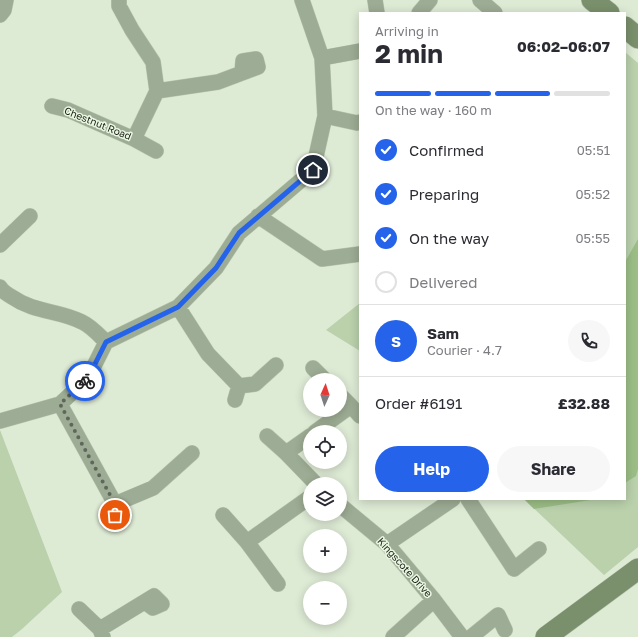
<!DOCTYPE html>
<html lang="en">
<head>
<meta charset="utf-8">
<style>
  :root { --surface:#fff; --page:#f7f7f7; --text:#2b2b33; --muted:#7c7c81; --line:#e1e1e2; --accent:#2563eb }
  body { margin:0; font-family:"Golos Text",sans-serif; background:var(--page); color:var(--text); height:100vh; display:flex; flex-direction:column; font-size:15px; white-space:nowrap }
  * { box-sizing:border-box; margin:0 }
  p { font-size:13px; color:var(--muted) }
  .icon { flex:none; width:22px; height:22px; fill:none; stroke:currentColor; stroke-width:2; stroke-linecap:round; stroke-linejoin:round }
  .map { position:relative; flex:1; overflow:hidden }
  .panel { position:absolute; left:359px; top:12px; width:267px; height:488px; display:flex; flex-direction:column; background:var(--surface); border-radius:0px; box-shadow:0 2px 10px #0003 }
  .panel>* { flex:none }
  .needle { width:26px; rotate:3deg }
  .controls { position:absolute; left:303px; top:373px; display:grid; gap:8px }
  .controls a { display:grid; place-items:center; width:44px; height:44px; border-radius:50%; background:var(--surface); box-shadow:0 2px 10px #0003; font-size:20px }
  .pin { position:absolute; display:grid; place-items:center; width:34px; height:34px; color:#fff; margin:-17px; border:2px solid #fff; border-radius:50%; box-shadow:0 1px 4px #0007 }
  .courier { position:absolute; display:grid; place-items:center; width:40px; height:40px; margin:-20px; border:3px solid #2563eb; border-radius:50%; background:#fff; color:#222; box-shadow:0 1px 5px #0007 }
  .overview em { font-style:normal; font-weight:700 }
  .overview div { display:flex; flex-direction:column-reverse }
  .overview { display:flex; align-items:center; justify-content:space-between; height:68px; padding:0 16px }
  h1 { font-size:26px; font-weight:700; line-height:30px }
  .bar { display:grid; grid-template-columns:repeat(4,1fr); gap:6px 4px; align-content:center; height:48px; padding:0 16px }
  .bar i { height:5px; border-radius:3px; background:var(--line) }
  .bar .selected { background:var(--accent) }
  .bar p { grid-column:span 4 }
  .line { display:flex; align-items:center; gap:10px; padding:0 16px; border-top:1px solid var(--line) }
  .line div { flex:1 }
  .round { display:grid; place-items:center; flex:none; width:42px; height:42px; border-radius:21px; background:var(--page) }
  ol { padding:0 16px; list-style:none }
  li { display:flex; align-items:center; gap:12px; height:44px }
  li p { margin-inline-start:auto }
  li .icon { padding:4px; border-radius:50%; background:var(--accent); color:#fff; stroke-width:4 }
  li:last-child { color:var(--muted) }
  li i { width:22px; height:22px; border:2px solid var(--line); border-radius:50% }
  .action { display:flex; gap:8px; margin-top:auto; padding:8px 16px }
  .action a { flex:1; height:46px; border-radius:24px; background:var(--accent); color:#fff; font-size:16px; font-weight:700; line-height:46px; text-align:center }
  .action a+a { background:var(--page); color:var(--text) }
  .map>svg:first-child { display:block }
  .green { fill:#bad1ac }
  .forest { fill:#9cbe86 }
  .lines { fill:none; stroke-linecap:round; stroke-linejoin:round }
  .street-casing { stroke:#bac6b2; stroke-width:16 }
  .secondary-casing { stroke:#bac6b2; stroke-width:22 }
  .street { stroke:#9dac94; stroke-width:15 }
  .secondary { stroke:#7a906c; stroke-width:21 }
  .done { stroke:#5f675a; stroke-width:4; stroke-dasharray:0 7.2 }
  .route { stroke:#2563eb; stroke-width:5 }
  .labels { text-anchor:middle; stroke-width:3; stroke-linejoin:round; paint-order:stroke }
  .street-label { font-size:10px; fill:#1b2018; stroke:#eaf7e1 }
</style>
</head>
<body>
<div class="map">
<svg width="638" height="637" viewBox="0 0 638 637">
  <rect width="100%" height="100%" fill="#ddead4"/>
  <path class="green" d="M 625,52 L 638,63 L 638,547 L 604,575 L 524,499 L 625,499 Z
    M 360,303 L 360,351 L 326,330 Z
    M 0,430 L 62,592 L 22,629 L 12,637 L 0,637 Z"/>
  <path class="forest" d="M 638,239 L 638,469 L 636,476 L 625,483 L 625,262 Z
    M 524,499 L 597,499 L 534,509 Z"/>
  <g class="lines">
    <defs>
      <path id="street" d="M 375,0 L 377,13
        M 480,0 L 495,13
        M 419,13 L 430,0
        M 0,15 L 4,10 L 6,0
        M 322,58 L 360,51
        M 157,91 L 218,82 L 258,67 L 256,59 L 243,61 L 242,73
        M 52,106 L 68,110 L 134,139 L 157,91 L 153,62 L 132,30 L 119,6 L 119,0
        M 325,116 L 357,123 L 360,122
        M 134,139 L 156,151
        M 258,216 L 322,259 L 360,254
        M 0,245 L 30,216
        M 0,287 C 3,292 7,294 12,297 C 35,313 59,310 82,322 C 91,326 99,335 106,342
        M 178,307 L 208,354 L 239,386 L 255,384 L 276,365
        M 313,368 L 325,380
        M 340,395 L 351,406
        M 235,400 L 239,386
        M 60,404 L 115,504 L 153,488 L 192,453
        M 0,421 L 60,404 L 88,378 L 106,342 L 178,307 L 216,268 L 239,233 L 313,170 L 325,116 L 322,58 L 302,0
        M 315,432 L 351,406 L 360,416
        M 267,436 L 286,453 L 316,484
        M 286,453 L 310,436
        M 468,499 L 514,569 L 539,549
        M 340,505 L 387,544 L 434,600 L 462,637
        M 223,515 L 247,542 L 310,497
        M 247,542 L 278,584
        M 387,544 L 453,499
        M 79,609 L 100,629 L 103,637
        M 100,629 L 154,596 L 162,604 L 153,608 L 145,602
        M 393,637 L 434,600
        M 471,637 L 498,615 L 505,630"/>
      <path id="secondary" d="M 592,0 L 609,13
        M 625,27 L 638,38
        M 546,637 L 638,569"/>
    </defs>
    <use href="#street" class="street-casing"/>
    <use href="#secondary" class="secondary-casing"/>
    <use href="#street" class="street"/>
    <use href="#secondary" class="secondary"/>
  </g>
  <g class="lines">
    <path class="done" d="M 85,381 L 60,404 L 115,504 L 115,515"/>
    <path class="route" d="M 85,381 L 88,378 L 106,342 L 178,307 L 216,268 L 239,233 L 313,170"/>
  </g>
  <g class="labels">
    <g class="street-label">
      <text transform="translate(98 123) rotate(22)" y="4">Chestnut Road</text>
      <text transform="translate(405 567) rotate(48)" y="4">Kingscote Drive</text>
    </g>
  </g>
</svg>
<div class="controls">
<a><svg class="needle" viewBox="-14 -14 28 28"><path d="M0-13l5 13h-10z" fill="#e53935"/><path d="M0 13l5-13h-10z" fill="#7c7c81"/></svg></a>
<a><svg class="icon" aria-label="locate" viewBox="0 0 24 24"><circle cx="12" cy="12" r="6"/><path d="M12 2v4M12 18v4M2 12h4M18 12h4"/></svg></a>
<a><svg class="icon" aria-label="layers" viewBox="0 0 24 24"><path d="M12 4l9 5-9 5-9-5zM3 14l9 5 9-5"/></svg></a>
<a>+</a>
<a>−</a>
</div>
<div class="pin" style="left:115px;top:515px;background:#ea580c"><svg class="icon" aria-label="bag" viewBox="0 0 24 24"><path d="M5 8h14l-1 12H6zM9 8a3 3 0 0 1 6 0"/></svg></div>
<div class="pin" style="left:313px;top:170px;background:#1f2937"><svg class="icon" aria-label="home" viewBox="0 0 24 24"><path d="M3 11l9-7 9 7M6 9v11h12V9"/></svg></div>
<div class="courier" style="left:85px;top:381px"><svg class="icon" aria-label="bike" viewBox="0 0 24 24"><circle cx="6" cy="16" r="4"/><circle cx="18" cy="16" r="4"/><path d="M6 16l4-8h5l3 8M10 8l3 8H6M13 5h3"/></svg></div>
<section class="panel">
<div class="overview"><div><h1>2 min</h1><p>Arriving in</p></div><em>06:02–06:07</em></div>
<div class="bar"><i class="selected"></i><i class="selected"></i><i class="selected"></i><i></i><p>On the way · 160 m</p></div>
<ol>
<li><svg class="icon" aria-label="check" viewBox="0 0 24 24"><path d="M5 12l5 5 9-10"/></svg>Confirmed<p>05:51</p></li>
<li><svg class="icon" aria-label="check" viewBox="0 0 24 24"><path d="M5 12l5 5 9-10"/></svg>Preparing<p>05:52</p></li>
<li><svg class="icon" aria-label="check" viewBox="0 0 24 24"><path d="M5 12l5 5 9-10"/></svg>On the way<p>05:55</p></li>
<li><i></i>Delivered</li>
</ol>
<div class="line" style="height:72px"><b class="round" style="background:var(--accent);color:#fff">S</b><div><b>Sam</b><p>Courier · 4.7</p></div><a class="round"><svg class="icon" aria-label="phone" viewBox="0 0 24 24"><path d="M5 4h4l2 5-3 2q2 4 5 5l2-3 5 2v4C11 20 4 13 5 4z"/></svg></a></div>
<div class="line" style="height:52px"><div>Order #6191</div><b>£32.88</b></div>
<div class="action"><a>Help</a><a>Share</a></div>
</section>
</div>
</body>
</html>
